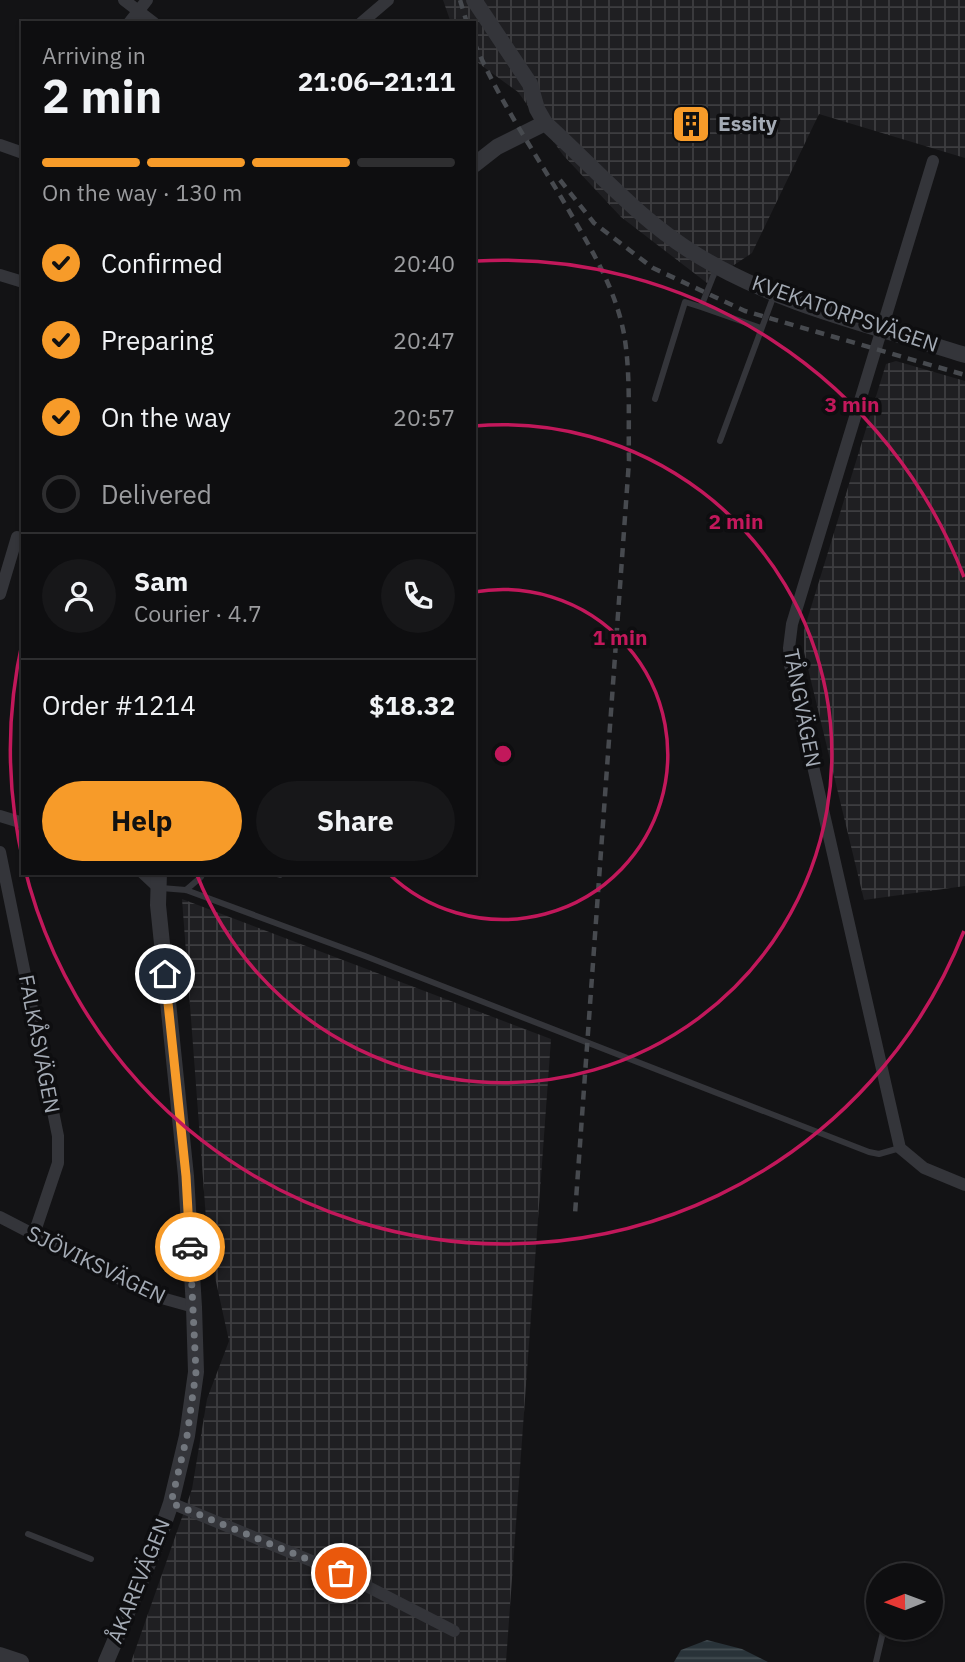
<!DOCTYPE html>
<html lang="en">
<head>
<meta charset="utf-8">
<style>
  :root { --surface:#0e0e10; --page:#171719; --text:#f1f3f6; --muted:#9b9c9f; --line:#2e2e30; --accent:#f79b29 }
  body { margin:0; font-family:"IBM Plex Sans",sans-serif; background:var(--page); color:var(--text); height:100vh; display:flex; flex-direction:column; font-size:26px; white-space:nowrap }
  * { box-sizing:border-box; margin:0 }
  p { font-size:23px; color:var(--muted) }
  .icon { flex:none; width:38px; height:38px; fill:none; stroke:currentColor; stroke-width:2; stroke-linecap:round; stroke-linejoin:round }
  .map { position:relative; flex:1; overflow:hidden }
  .side { position:absolute; left:21px; top:21px; width:455px; height:854px; display:flex; flex-direction:column; background:var(--surface); border-radius:0px; box-shadow:0 2px 5px #0004,0 0 0 2px var(--line) }
  .side>* { flex:none }
  .needle { width:46px; rotate:269deg }
  .buttons { position:absolute; left:866px; top:1563px; display:grid; gap:14px }
  .buttons a { display:grid; place-items:center; width:77px; height:77px; border-radius:50%; background:var(--surface); box-shadow:0 2px 5px #0004,0 0 0 2px var(--line); font-size:35px }
  .pin { position:absolute; display:grid; place-items:center; width:60px; height:60px; color:#fff; margin:-30px; border:4px solid #fff; border-radius:50%; box-shadow:0 2px 7px #0007 }
  .courier { position:absolute; display:grid; place-items:center; width:70px; height:70px; margin:-35px; border:5px solid #f79b29; border-radius:50%; background:#fff; color:#222; box-shadow:0 2px 9px #0007 }
  .overview em { font-style:normal; font-weight:700 }
  .overview div { display:flex; flex-direction:column-reverse }
  .overview { display:flex; align-items:center; justify-content:space-between; height:119px; padding:0 21px }
  h1 { font-size:46px; font-weight:700; line-height:52px }
  .bar { display:grid; grid-template-columns:repeat(4,1fr); gap:10px 7px; align-content:center; height:84px; padding:0 21px }
  .bar i { height:9px; border-radius:5px; background:var(--line) }
  .bar .on { background:var(--accent) }
  .bar p { grid-column:span 4 }
  .line { display:flex; align-items:center; gap:18px; padding:0 21px; border-top:2px solid var(--line) }
  .line div { flex:1 }
  .round { display:grid; place-items:center; flex:none; width:74px; height:74px; border-radius:37px; background:var(--page) }
  ol { padding:0 21px; list-style:none }
  li { display:flex; align-items:center; gap:21px; height:77px }
  li p { margin-inline-start:auto }
  li .icon { padding:7px; border-radius:50%; background:var(--accent); color:#111; stroke-width:4 }
  li:last-child { color:var(--muted) }
  li i { width:38px; height:38px; border:4px solid var(--line); border-radius:50% }
  .button { display:flex; gap:14px; margin-top:auto; padding:14px 21px }
  .button a { flex:1; height:80px; border-radius:42px; background:var(--accent); color:#111; font-size:28px; font-weight:700; line-height:80px; text-align:center }
  .button a+a { background:var(--page); color:var(--text) }
  .map>svg:first-child { display:block }
  .industrial { fill:url(#industrial-grid) }
  .water { fill:url(#water-rules) }
  .lines { fill:none; stroke-linecap:round; stroke-linejoin:round }
  .service { stroke:#34353a; stroke-width:6 }
  .minor { stroke:#34353a; stroke-width:12 }
  .tertiary { stroke:#34353a; stroke-width:16 }
  .rail { stroke:#474a4f; stroke-width:4.5; stroke-dasharray:9 7; stroke-linecap:butt }
  .done { stroke:#71767d; stroke-width:7; stroke-dasharray:0 12.6 }
  .route { stroke:#f79b29; stroke-width:9 }
  .ring { fill:none; stroke:#c2185b; stroke-width:3.5 }
  .labels { text-anchor:middle; stroke-width:7; stroke-linejoin:round; paint-order:stroke }
  .poi-label { font-size:21px; font-weight:bold; fill:#a4abb5; stroke:#0e0e10; text-anchor:start }
  .street-label { font-size:21px; fill:#a4abb5; stroke:#0e0e10 }
  .centre { fill:#c2185b; stroke:#0e0e10; stroke-width:3.5 }
  .ring-label { font-size:21px; text-anchor:middle; font-weight:bold; fill:#c2185b; stroke:#0e0e10; stroke-width:7; stroke-linejoin:round; paint-order:stroke }
</style>
</head>
<body>
<div class="map">
<svg width="965" height="1662" viewBox="0 0 965 1662">
  <defs>
    <pattern id="industrial-grid" width="8" height="8" patternUnits="userSpaceOnUse" patternTransform="scale(1.75)"><rect width="8" height="8" fill="#1f1f22"/><path d="M0 4h8M4 0v8" fill="none" stroke="#3d3d40"/></pattern>
    <pattern id="water-rules" width="6" height="5" patternUnits="userSpaceOnUse" patternTransform="scale(1.75)"><rect width="6" height="5" fill="#293339"/><path d="M0 2.5h6" fill="none" stroke="#454e53"/></pattern>
  </defs>
  <rect width="100%" height="100%" fill="#131315"/>
  <path class="industrial" d="M 443,0 L 965,0 L 965,158 L 819,114 L 752,253 L 707,283 L 621,217 L 563,155 L 518,92 L 474,60 L 474,23 L 451,23 Z
    M 896,361 L 965,381 L 965,886 L 864,900 L 804,652 L 804,630 L 886,364 Z
    M 182,899 L 551,1039 L 506,1662 L 131,1662 L 192,1489 L 207,1399 L 229,1341 L 208,1245 Z"/>
  <path class="water" d="M 707,1640 L 742,1649 L 768,1662 L 674,1662 L 681,1650 Z"/>
  <g class="lines">
    <path class="service" d="M 701,307 L 761,328
      M 655,399 L 685,302 L 701,307 L 716,269
      M 720,441 L 774,295
      M 274,873 L 280,875
      M 161,888 L 186,890 L 365,956 L 869,1152 L 879,1154 L 900,1148
      M 186,890 L 201,877 L 203,873
      M 28,1534 L 91,1559
      M 876,1662 L 884,1628"/>
    <path class="minor" d="M 124,0 L 154,23
      M 129,23 L 147,0
      M 361,23 L 388,0
      M 0,145 L 23,153
      M 933,161 L 792,624 L 789,648 L 790,665 L 900,1148 L 924,1168 L 965,1185
      M 0,275 L 23,282
      M 0,594 L 17,537
      M 0,816 L 23,823
      M 0,852 L 58,1136 L 58,1163 L 34,1234
      M 143,873 L 159,888
      M 0,1217 L 151,1295 L 194,1307
      M 171,1503 L 341,1573 L 454,1631"/>
    <path class="tertiary" d="M 474,0 L 530,84 L 537,109 L 545,123 C 595,168 639,220 697,255 C 778,305 875,326 965,355
      M 474,165 L 497,147 L 545,123
      M 0,1655 L 21,1662
      M 106,1662 L 159,1538 L 171,1503 L 187,1436 L 196,1372 L 194,1307 L 186,1176 L 158,905 L 159,873"/>
    <path class="rail" d="M 460,0 L 467,23
      M 474,42 C 499,101 536,154 568,209 C 591,249 615,287 624,334 C 631,375 628,420 629,461 L 575,1214
      M 560,180 L 594,223 L 653,268 L 745,311 L 965,375"/>
  </g>
  <g class="lines">
    <path class="done" d="M 190,1247 L 196,1372 L 187,1436 L 171,1503 L 341,1573"/>
    <path class="route" d="M 165,974 L 186,1176 L 190,1247"/>
  </g>
  <g class="ring">
    <path d="M474 592A165 165 0 1 1 389 874"/>
    <path d="M474 426A329 329 0 1 1 197 875"/>
    <path d="M964 931A494 494 0 0 1 23 639M477 261A494 494 0 0 1 964 577"/>
  </g>
  <defs>
    <symbol id="building-square" viewBox="-11 -11 22 22"><rect x="-9" y="-9" width="18" height="18" rx="4" fill="#f79b29" stroke="#0e0e10"/><path d="M-4-6H4V6H1V3H-1V6H-4ZM-2.5-4.3h1.7v1.8h-1.7ZM.8-4.3h1.7v1.8H.8ZM-2.5-1h1.7V.8h-1.7ZM.8-1h1.7V.8H.8Z" fill="#111"/></symbol>
  </defs>
  <g fill-rule="evenodd">
    <use href="#building-square" x="669" y="102" width="44" height="44"/>
  </g>
  <g class="labels">
    <g class="poi-label">
      <text x="718" y="131">Essity</text>
    </g>
    <g class="street-label">
      <text transform="translate(845 314) rotate(19)" y="7">KVEKATORPSVÄGEN</text>
      <text transform="translate(802 708) rotate(79)" y="7">TÅNGVÄGEN</text>
      <text transform="translate(39 1044) rotate(79)" y="7">FALKÅSVÄGEN</text>
      <text transform="translate(96 1265) rotate(26)" y="7">SJÖVIKSVÄGEN</text>
      <text transform="translate(139 1581) rotate(-68)" y="7">ÅKAREVÄGEN</text>
    </g>
  </g>
  <circle cx="503" cy="754" r="10" class="centre"/>
  <g class="ring-label">
    <text x="852" y="412">3 min</text>
    <text x="736" y="529">2 min</text>
    <text x="620" y="645">1 min</text>
  </g>
</svg>
<div class="buttons">
<a><svg class="needle" viewBox="-14 -14 28 28"><path d="M0-13l5 13h-10z" fill="#e53935"/><path d="M0 13l5-13h-10z" fill="#9b9c9f"/></svg></a>
</div>
<div class="pin" style="left:341px;top:1573px;background:#ea580c"><svg class="icon" aria-label="bag" viewBox="0 0 24 24"><path d="M5 8h14l-1 12H6zM9 8a3 3 0 0 1 6 0"/></svg></div>
<div class="pin" style="left:165px;top:974px;background:#1f2937"><svg class="icon" aria-label="home" viewBox="0 0 24 24"><path d="M3 11l9-7 9 7M6 9v11h12V9"/></svg></div>
<div class="courier" style="left:190px;top:1247px"><svg class="icon" aria-label="car" viewBox="0 0 24 24"><path d="M5 17H2v-5l4-1 3-4h7l3 4 3 1v5h-3M9 17h6M6 11h13"/><circle cx="7" cy="17" r="2"/><circle cx="17" cy="17" r="2"/></svg></div>
<section class="side">
<div class="overview"><div><h1>2 min</h1><p>Arriving in</p></div><em>21:06–21:11</em></div>
<div class="bar"><i class="on"></i><i class="on"></i><i class="on"></i><i></i><p>On the way · 130 m</p></div>
<ol>
<li><svg class="icon" aria-label="check" viewBox="0 0 24 24"><path d="M5 12l5 5 9-10"/></svg>Confirmed<p>20:40</p></li>
<li><svg class="icon" aria-label="check" viewBox="0 0 24 24"><path d="M5 12l5 5 9-10"/></svg>Preparing<p>20:47</p></li>
<li><svg class="icon" aria-label="check" viewBox="0 0 24 24"><path d="M5 12l5 5 9-10"/></svg>On the way<p>20:57</p></li>
<li><i></i>Delivered</li>
</ol>
<div class="line" style="height:126px"><a class="round"><svg class="icon" aria-label="person" viewBox="0 0 24 24"><circle cx="12" cy="8" r="4"/><path d="M4 21q1-7 8-7t8 7"/></svg></a><div><b>Sam</b><p>Courier · 4.7</p></div><a class="round"><svg class="icon" aria-label="phone" viewBox="0 0 24 24"><path d="M5 4h4l2 5-3 2q2 4 5 5l2-3 5 2v4C11 20 4 13 5 4z"/></svg></a></div>
<div class="line" style="height:91px"><div>Order #1214</div><b>$18.32</b></div>
<div class="button"><a>Help</a><a>Share</a></div>
</section>
</div>
</body>
</html>
